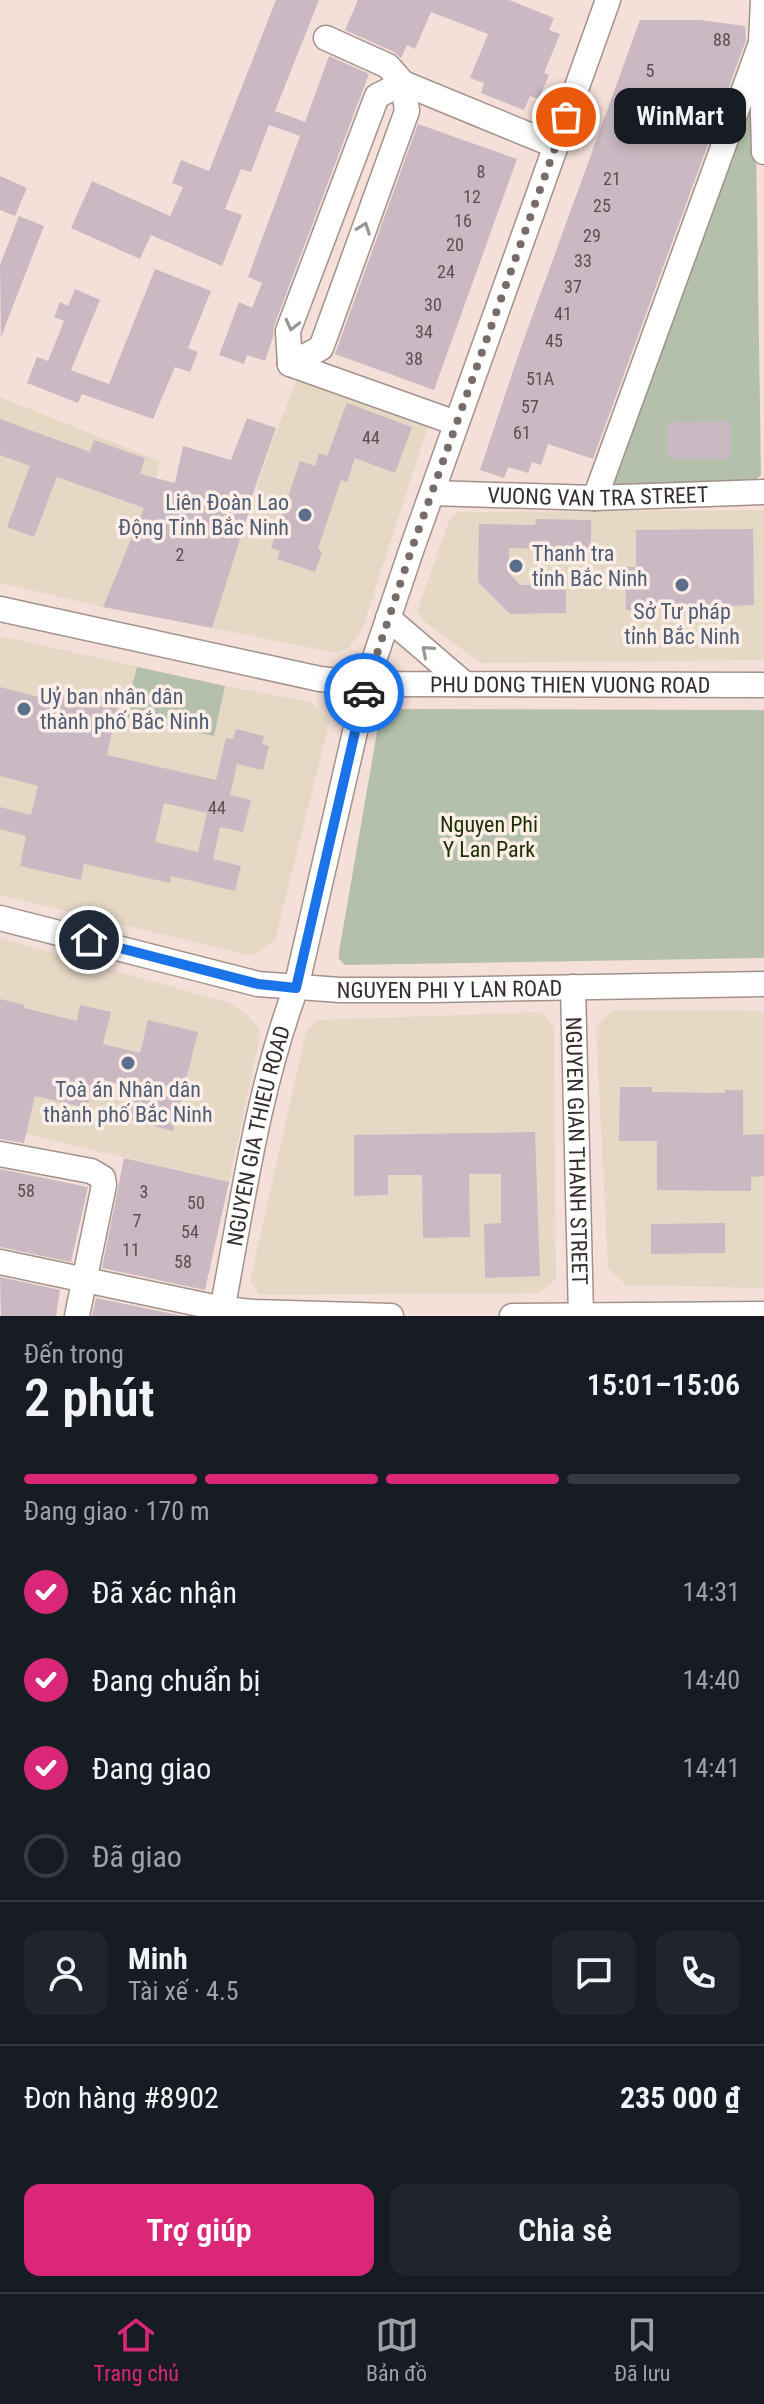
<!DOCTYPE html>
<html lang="vi">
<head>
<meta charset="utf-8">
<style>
  :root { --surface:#171b24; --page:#20242c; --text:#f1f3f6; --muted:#9ea1a6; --line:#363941; --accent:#db2777 }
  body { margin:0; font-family:"Roboto Condensed",sans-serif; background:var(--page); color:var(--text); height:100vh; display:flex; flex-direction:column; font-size:30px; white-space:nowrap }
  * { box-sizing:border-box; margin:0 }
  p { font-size:26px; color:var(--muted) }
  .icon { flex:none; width:44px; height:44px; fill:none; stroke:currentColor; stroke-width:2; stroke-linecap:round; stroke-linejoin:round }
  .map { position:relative; height:1316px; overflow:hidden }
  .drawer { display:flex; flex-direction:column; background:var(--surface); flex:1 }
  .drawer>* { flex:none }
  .pin { position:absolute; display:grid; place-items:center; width:68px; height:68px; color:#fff; margin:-34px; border:4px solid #fff; border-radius:50%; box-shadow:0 2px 8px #0007 }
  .courier { position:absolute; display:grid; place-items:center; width:80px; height:80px; margin:-40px; border:6px solid #1a73e8; border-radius:50%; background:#fff; color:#222; box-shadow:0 2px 10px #0007 }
  .bubble { position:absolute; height:56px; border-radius:16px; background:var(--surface); box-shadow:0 4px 12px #0003; font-size:26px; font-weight:600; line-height:56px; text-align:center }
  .head em { font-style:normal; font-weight:600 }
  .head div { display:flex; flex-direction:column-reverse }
  .head { display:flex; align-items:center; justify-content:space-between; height:136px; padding:0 24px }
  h1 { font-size:52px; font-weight:600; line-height:60px }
  .bar { display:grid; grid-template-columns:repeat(4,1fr); gap:12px 8px; align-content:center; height:96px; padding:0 24px }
  .bar i { height:10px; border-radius:6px; background:var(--line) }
  .bar .selected { background:var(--accent) }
  .bar p { grid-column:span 4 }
  .line { display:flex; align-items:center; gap:20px; padding:0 24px; border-top:2px solid var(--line) }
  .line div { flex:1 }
  .round { display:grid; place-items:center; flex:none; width:84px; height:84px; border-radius:16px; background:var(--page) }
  ol { padding:0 24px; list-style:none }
  li { display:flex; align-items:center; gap:24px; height:88px }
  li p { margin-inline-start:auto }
  li .icon { padding:8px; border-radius:50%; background:var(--accent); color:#fff; stroke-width:4 }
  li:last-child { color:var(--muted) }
  li i { width:44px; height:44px; border:4px solid var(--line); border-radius:50% }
  .cta { display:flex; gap:16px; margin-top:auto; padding:16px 24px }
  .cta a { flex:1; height:92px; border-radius:16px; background:var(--accent); color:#fff; font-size:32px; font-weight:600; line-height:92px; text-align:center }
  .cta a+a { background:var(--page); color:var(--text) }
  .tab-bar { display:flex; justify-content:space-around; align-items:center; height:112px; border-top:2px solid var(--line); background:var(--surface); font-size:22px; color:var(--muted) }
  .tab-bar a { display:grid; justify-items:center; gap:4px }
  .tab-bar .selected { color:var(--accent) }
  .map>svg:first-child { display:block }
  .commercial { fill:#e5d9c5 }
  .green { fill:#b4c0ab }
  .building { fill:#cab9c2; fill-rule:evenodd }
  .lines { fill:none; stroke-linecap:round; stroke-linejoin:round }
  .minor-casing { stroke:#a3918b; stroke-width:27 }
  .minor { stroke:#fff; stroke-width:24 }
  .oneway { stroke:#9a9694 }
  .done { stroke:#776c67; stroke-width:8; stroke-dasharray:0 14.4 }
  .route { stroke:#1a73e8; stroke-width:10 }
  .service-dot { fill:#5c6f8a; stroke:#feeee8; stroke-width:3 }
  .labels { text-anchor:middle; stroke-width:7; stroke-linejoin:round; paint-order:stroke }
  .number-label { font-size:18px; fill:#5a5050 }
  .street-label { font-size:22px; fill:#342d2a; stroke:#feeee8 }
  .service-label { font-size:22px; fill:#4e5e75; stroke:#feeee8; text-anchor:start }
  .park-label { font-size:22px; fill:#1a3000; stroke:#feeee8 }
</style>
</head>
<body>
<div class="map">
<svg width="764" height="1316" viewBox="0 0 764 1316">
  <rect width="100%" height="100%" fill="#f4e0d9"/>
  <path class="commercial" d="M 298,377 L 428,427 L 362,629 L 349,648 L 336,653 L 212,628 L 270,447 Z
    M 0,397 L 160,461 L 156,478 L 103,607 L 0,583 Z
    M 764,510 L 764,660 L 481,663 L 426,623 L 417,611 L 449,521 L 458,512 Z
    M 0,636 L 225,686 L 311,702 L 330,721 L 275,941 L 251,956 L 0,895 Z
    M 0,938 L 229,1003 L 246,1013 L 258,1027 L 260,1036 L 229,1182 L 26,1134 L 0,1109 Z
    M 613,1010 L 764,1011 L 764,1288 L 626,1285 L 608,1268 L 596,1027 Z
    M 542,1012 L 554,1027 L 556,1279 L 538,1293 L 259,1295 L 250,1281 L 306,1032 L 318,1020 Z"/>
  <path class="green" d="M 755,76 L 761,475 L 754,481 L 617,487 L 612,478 Z
    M 137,667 L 225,686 L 214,736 L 124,717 Z
    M 381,709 L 764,710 L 764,958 L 345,965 L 339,959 L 339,952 Z"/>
  <path class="building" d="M 276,0 L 319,0 L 275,111 L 305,122 L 329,56 L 369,74 L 274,326 L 273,337 L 265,361 L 247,355 L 244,364 L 219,355 L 239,302 L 252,308 L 262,283 L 248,277 L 300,136 L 269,125 L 251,172 L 241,169 L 225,209 L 242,215 L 222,266 L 151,235 L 140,259 L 71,228 L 92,181 L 170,216 L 183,187 L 172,183 L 181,160 L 209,171 Z
    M 358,0 L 509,0 L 554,18 L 549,30 L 560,34 L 544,73 L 549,75 L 539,99 L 530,96 L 524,110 L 481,93 L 484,83 L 470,78 L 488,34 L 431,12 L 415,49 L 407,45 L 401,58 L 394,52 L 345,30 Z
    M 640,20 L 700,20 L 745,26 L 746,40 L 593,459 L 548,444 L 541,465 L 532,462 L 528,473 L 508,467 L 504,478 L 480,470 L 520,350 Z
    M 418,124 L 517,159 L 434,390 L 335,354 Z
    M 0,176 L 27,188 L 15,216 L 0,210 Z
    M 19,216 L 44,226 L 1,337 L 0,265 Z
    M 155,269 L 211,291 L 188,348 L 198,352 L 190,372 L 175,367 L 153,419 L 82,394 L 78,403 L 27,383 L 37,357 L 48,361 L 64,321 L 54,317 L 60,302 L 68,306 L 75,289 L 100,300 L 71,370 L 109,384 Z
    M 347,403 L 412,427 L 395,473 L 355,458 L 347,482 L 341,480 L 318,548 L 322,553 L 315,572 L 277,559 L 280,551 L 271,548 L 300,461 L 315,466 L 319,453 L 327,456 Z
    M 247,418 L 276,428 L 250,502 L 252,502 L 212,628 L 103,607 L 144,508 L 57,477 L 34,537 L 7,527 L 30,466 L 0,455 L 0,419 L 90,452 L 94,440 L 145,458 L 140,474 L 175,483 L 183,446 L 231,460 Z
    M 731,421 L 731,459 L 668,459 L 668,422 Z
    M 536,519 L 591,520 L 591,550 L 509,548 L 509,573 L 520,585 L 566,585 L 566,613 L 510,614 L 478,582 L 479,524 L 535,525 Z
    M 753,529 L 754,605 L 626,610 L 625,567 L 636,567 L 636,530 Z
    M 0,687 L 62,703 L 64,689 L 119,700 L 107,755 L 216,780 L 226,738 L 233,739 L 236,729 L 264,736 L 262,744 L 269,746 L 263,770 L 237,764 L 230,795 L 251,800 L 243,832 L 220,827 L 213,859 L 241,866 L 235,891 L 171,876 L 170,883 L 84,864 L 81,880 L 20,866 L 26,836 L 0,829 L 0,807 L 31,815 L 38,786 L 0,776 ZM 164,803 L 207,813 L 198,852 L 155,842 Z
    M 0,999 L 25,1005 L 24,1008 L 77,1021 L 80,1005 L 111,1012 L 103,1044 L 140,1053 L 148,1020 L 198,1032 L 173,1131 L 122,1118 L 129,1087 L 94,1078 L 87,1108 L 35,1096 L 24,1143 L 0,1139 Z
    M 620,1087 L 652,1087 L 652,1092 L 725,1093 L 725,1090 L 743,1090 L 743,1135 L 764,1134 L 764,1176 L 751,1177 L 751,1191 L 657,1190 L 657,1141 L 619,1141 Z
    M 535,1132 L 540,1276 L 485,1278 L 484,1224 L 501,1223 L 501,1174 L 469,1174 L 470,1237 L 423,1238 L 422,1175 L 388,1175 L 388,1195 L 354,1196 L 354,1135 Z
    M 124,1158 L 229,1182 L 205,1290 L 102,1268 Z
    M 0,1169 L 88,1187 L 71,1262 L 0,1247 Z
    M 725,1223 L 725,1253 L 651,1254 L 651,1224 Z
    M 0,1277 L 60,1290 L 56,1316 L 1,1316 Z
    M 96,1298 L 183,1316 L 92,1316 Z"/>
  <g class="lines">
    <defs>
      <g id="minor">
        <path d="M 763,0 L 761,43 L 764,152"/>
        <path d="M 326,38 L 388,66 L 403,83 L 556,146"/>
        <path d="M 290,364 L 321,348 L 407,111 L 403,83"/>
        <path d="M 290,364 L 288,331 L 377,96 L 403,83"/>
        <path d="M 290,364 L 456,423"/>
        <path id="s1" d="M 432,493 L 595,498 L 764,492"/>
        <path d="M 595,498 L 761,43"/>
        <path id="s2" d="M 0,609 L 320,679 L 366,684 L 764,685"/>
        <path d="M 388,618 L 465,684"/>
        <path id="s3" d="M 0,918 L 258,984 L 340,990 L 431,990 L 764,984"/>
        <path id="s4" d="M 573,987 L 581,1316"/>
        <path d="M 0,1154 L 91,1171 L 103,1178 L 104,1185 L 77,1316"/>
        <path d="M 0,1262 L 223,1309 L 253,1312 L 391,1316"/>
        <path id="s5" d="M 221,1316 C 242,1207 257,1092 296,988 L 366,684 L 411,551 L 608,0"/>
        <path d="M 512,1316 L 764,1314"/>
      </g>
    </defs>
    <use href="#minor" class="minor-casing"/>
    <use href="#minor" class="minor"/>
  </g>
  <defs><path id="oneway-chevron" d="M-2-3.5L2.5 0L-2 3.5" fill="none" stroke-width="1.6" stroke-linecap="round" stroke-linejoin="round" transform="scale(2)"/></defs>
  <g class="oneway">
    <use href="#oneway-chevron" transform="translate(364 228) rotate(-70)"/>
    <use href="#oneway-chevron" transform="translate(292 325) rotate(104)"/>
    <use href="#oneway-chevron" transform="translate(427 651) rotate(-139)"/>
  </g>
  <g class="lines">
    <path class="done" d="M 364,693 L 411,551 L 566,117"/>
    <path class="route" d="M 89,940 L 258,984 L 296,988 L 364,693"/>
  </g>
  <g class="service-dot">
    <circle cx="305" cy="515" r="8"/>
    <circle cx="516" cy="566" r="8"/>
    <circle cx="682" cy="585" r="8"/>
    <circle cx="24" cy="709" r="8"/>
    <circle cx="128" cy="1063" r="8"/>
  </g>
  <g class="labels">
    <g class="number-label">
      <text x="722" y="46">88</text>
      <text x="650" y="77">5</text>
      <text x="481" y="178">8</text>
      <text x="612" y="185">21</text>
      <text x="472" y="203">12</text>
      <text x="602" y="212">25</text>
      <text x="463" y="227">16</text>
      <text x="592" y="242">29</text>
      <text x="455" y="251">20</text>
      <text x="583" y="267">33</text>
      <text x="446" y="278">24</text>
      <text x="573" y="293">37</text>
      <text x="433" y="311">30</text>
      <text x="563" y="320">41</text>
      <text x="424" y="338">34</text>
      <text x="554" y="347">45</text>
      <text x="414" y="365">38</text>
      <text x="540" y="385">51A</text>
      <text x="530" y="413">57</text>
      <text x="522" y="439">61</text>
      <text x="371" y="444">44</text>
      <text x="180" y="561">2</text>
      <text x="217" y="814">44</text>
      <text x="26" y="1197">58</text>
      <text x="144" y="1198">3</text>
      <text x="196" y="1209">50</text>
      <text x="137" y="1227">7</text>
      <text x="190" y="1238">54</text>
      <text x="131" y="1256">11</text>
      <text x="183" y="1268">58</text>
    </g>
    <g class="street-label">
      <text dy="8" stroke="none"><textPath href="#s1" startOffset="166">VUONG VAN TRA STREET</textPath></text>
      <text dy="8" stroke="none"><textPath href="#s2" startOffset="578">PHU DONG THIEN VUONG ROAD</textPath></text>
      <text dy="8" stroke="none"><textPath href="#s3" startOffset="458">NGUYEN PHI Y LAN ROAD</textPath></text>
      <text dy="8" stroke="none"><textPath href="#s5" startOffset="184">NGUYEN GIA THIEU ROAD</textPath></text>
      <text dy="8" stroke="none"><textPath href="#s4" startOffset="164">NGUYEN GIAN THANH STREET</textPath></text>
    </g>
    <g class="service-label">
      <text x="289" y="510" text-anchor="end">Liên Đoàn Lao<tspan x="289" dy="25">Động Tỉnh Bắc Ninh</tspan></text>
      <text x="532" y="561">Thanh tra<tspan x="532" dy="25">tỉnh Bắc Ninh</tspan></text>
      <text x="682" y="619" text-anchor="middle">Sở Tư pháp<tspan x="682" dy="25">tỉnh Bắc Ninh</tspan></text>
      <text x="40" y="704">Uỷ ban nhân dân<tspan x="40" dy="25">thành phố Bắc Ninh</tspan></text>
      <text x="128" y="1097" text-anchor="middle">Toà án Nhân dân<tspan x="128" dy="25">thành phố Bắc Ninh</tspan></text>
    </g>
    <g class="park-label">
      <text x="489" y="832">Nguyen Phi<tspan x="489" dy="25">Y Lan Park</tspan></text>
    </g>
  </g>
</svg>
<div class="pin" style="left:566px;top:117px;background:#ea580c"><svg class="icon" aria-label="bag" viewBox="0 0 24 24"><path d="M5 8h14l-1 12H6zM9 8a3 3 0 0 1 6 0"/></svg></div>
<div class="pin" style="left:89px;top:940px;background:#1f2937"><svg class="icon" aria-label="home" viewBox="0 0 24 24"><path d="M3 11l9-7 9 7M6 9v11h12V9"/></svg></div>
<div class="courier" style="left:364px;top:693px"><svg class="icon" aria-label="car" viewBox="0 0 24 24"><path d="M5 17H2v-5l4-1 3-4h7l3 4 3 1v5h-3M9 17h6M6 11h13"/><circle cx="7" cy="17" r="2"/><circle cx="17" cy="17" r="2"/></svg></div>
<div class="bubble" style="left:614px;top:88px;width:132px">WinMart</div>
</div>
<section class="drawer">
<div class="head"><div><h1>2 phút</h1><p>Đến trong</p></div><em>15:01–15:06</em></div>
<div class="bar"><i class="selected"></i><i class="selected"></i><i class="selected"></i><i></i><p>Đang giao · 170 m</p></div>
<ol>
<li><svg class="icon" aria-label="check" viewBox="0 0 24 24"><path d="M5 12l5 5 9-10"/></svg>Đã xác nhận<p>14:31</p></li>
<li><svg class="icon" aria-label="check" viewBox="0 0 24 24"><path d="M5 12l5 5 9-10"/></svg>Đang chuẩn bị<p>14:40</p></li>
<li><svg class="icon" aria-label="check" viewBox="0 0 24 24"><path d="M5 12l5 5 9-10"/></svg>Đang giao<p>14:41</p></li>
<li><i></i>Đã giao</li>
</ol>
<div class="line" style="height:144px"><a class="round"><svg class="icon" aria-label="person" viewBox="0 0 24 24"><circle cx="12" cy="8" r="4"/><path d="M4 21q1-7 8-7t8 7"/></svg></a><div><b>Minh</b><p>Tài xế · 4.5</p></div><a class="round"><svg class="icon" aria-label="chat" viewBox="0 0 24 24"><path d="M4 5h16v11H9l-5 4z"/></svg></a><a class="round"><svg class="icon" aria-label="phone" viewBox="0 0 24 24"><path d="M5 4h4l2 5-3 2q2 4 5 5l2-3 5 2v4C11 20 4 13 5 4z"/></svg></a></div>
<div class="line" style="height:104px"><div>Đơn hàng #8902</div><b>235 000 ₫</b></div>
<div class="cta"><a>Trợ giúp</a><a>Chia sẻ</a></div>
</section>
<nav class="tab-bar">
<a class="selected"><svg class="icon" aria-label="home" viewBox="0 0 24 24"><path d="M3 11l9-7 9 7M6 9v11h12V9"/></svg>Trang chủ</a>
<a><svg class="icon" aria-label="map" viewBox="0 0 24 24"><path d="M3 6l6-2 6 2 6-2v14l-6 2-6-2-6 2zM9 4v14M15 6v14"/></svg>Bản đồ</a>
<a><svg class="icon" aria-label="saved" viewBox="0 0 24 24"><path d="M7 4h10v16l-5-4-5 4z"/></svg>Đã lưu</a>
</nav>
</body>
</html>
